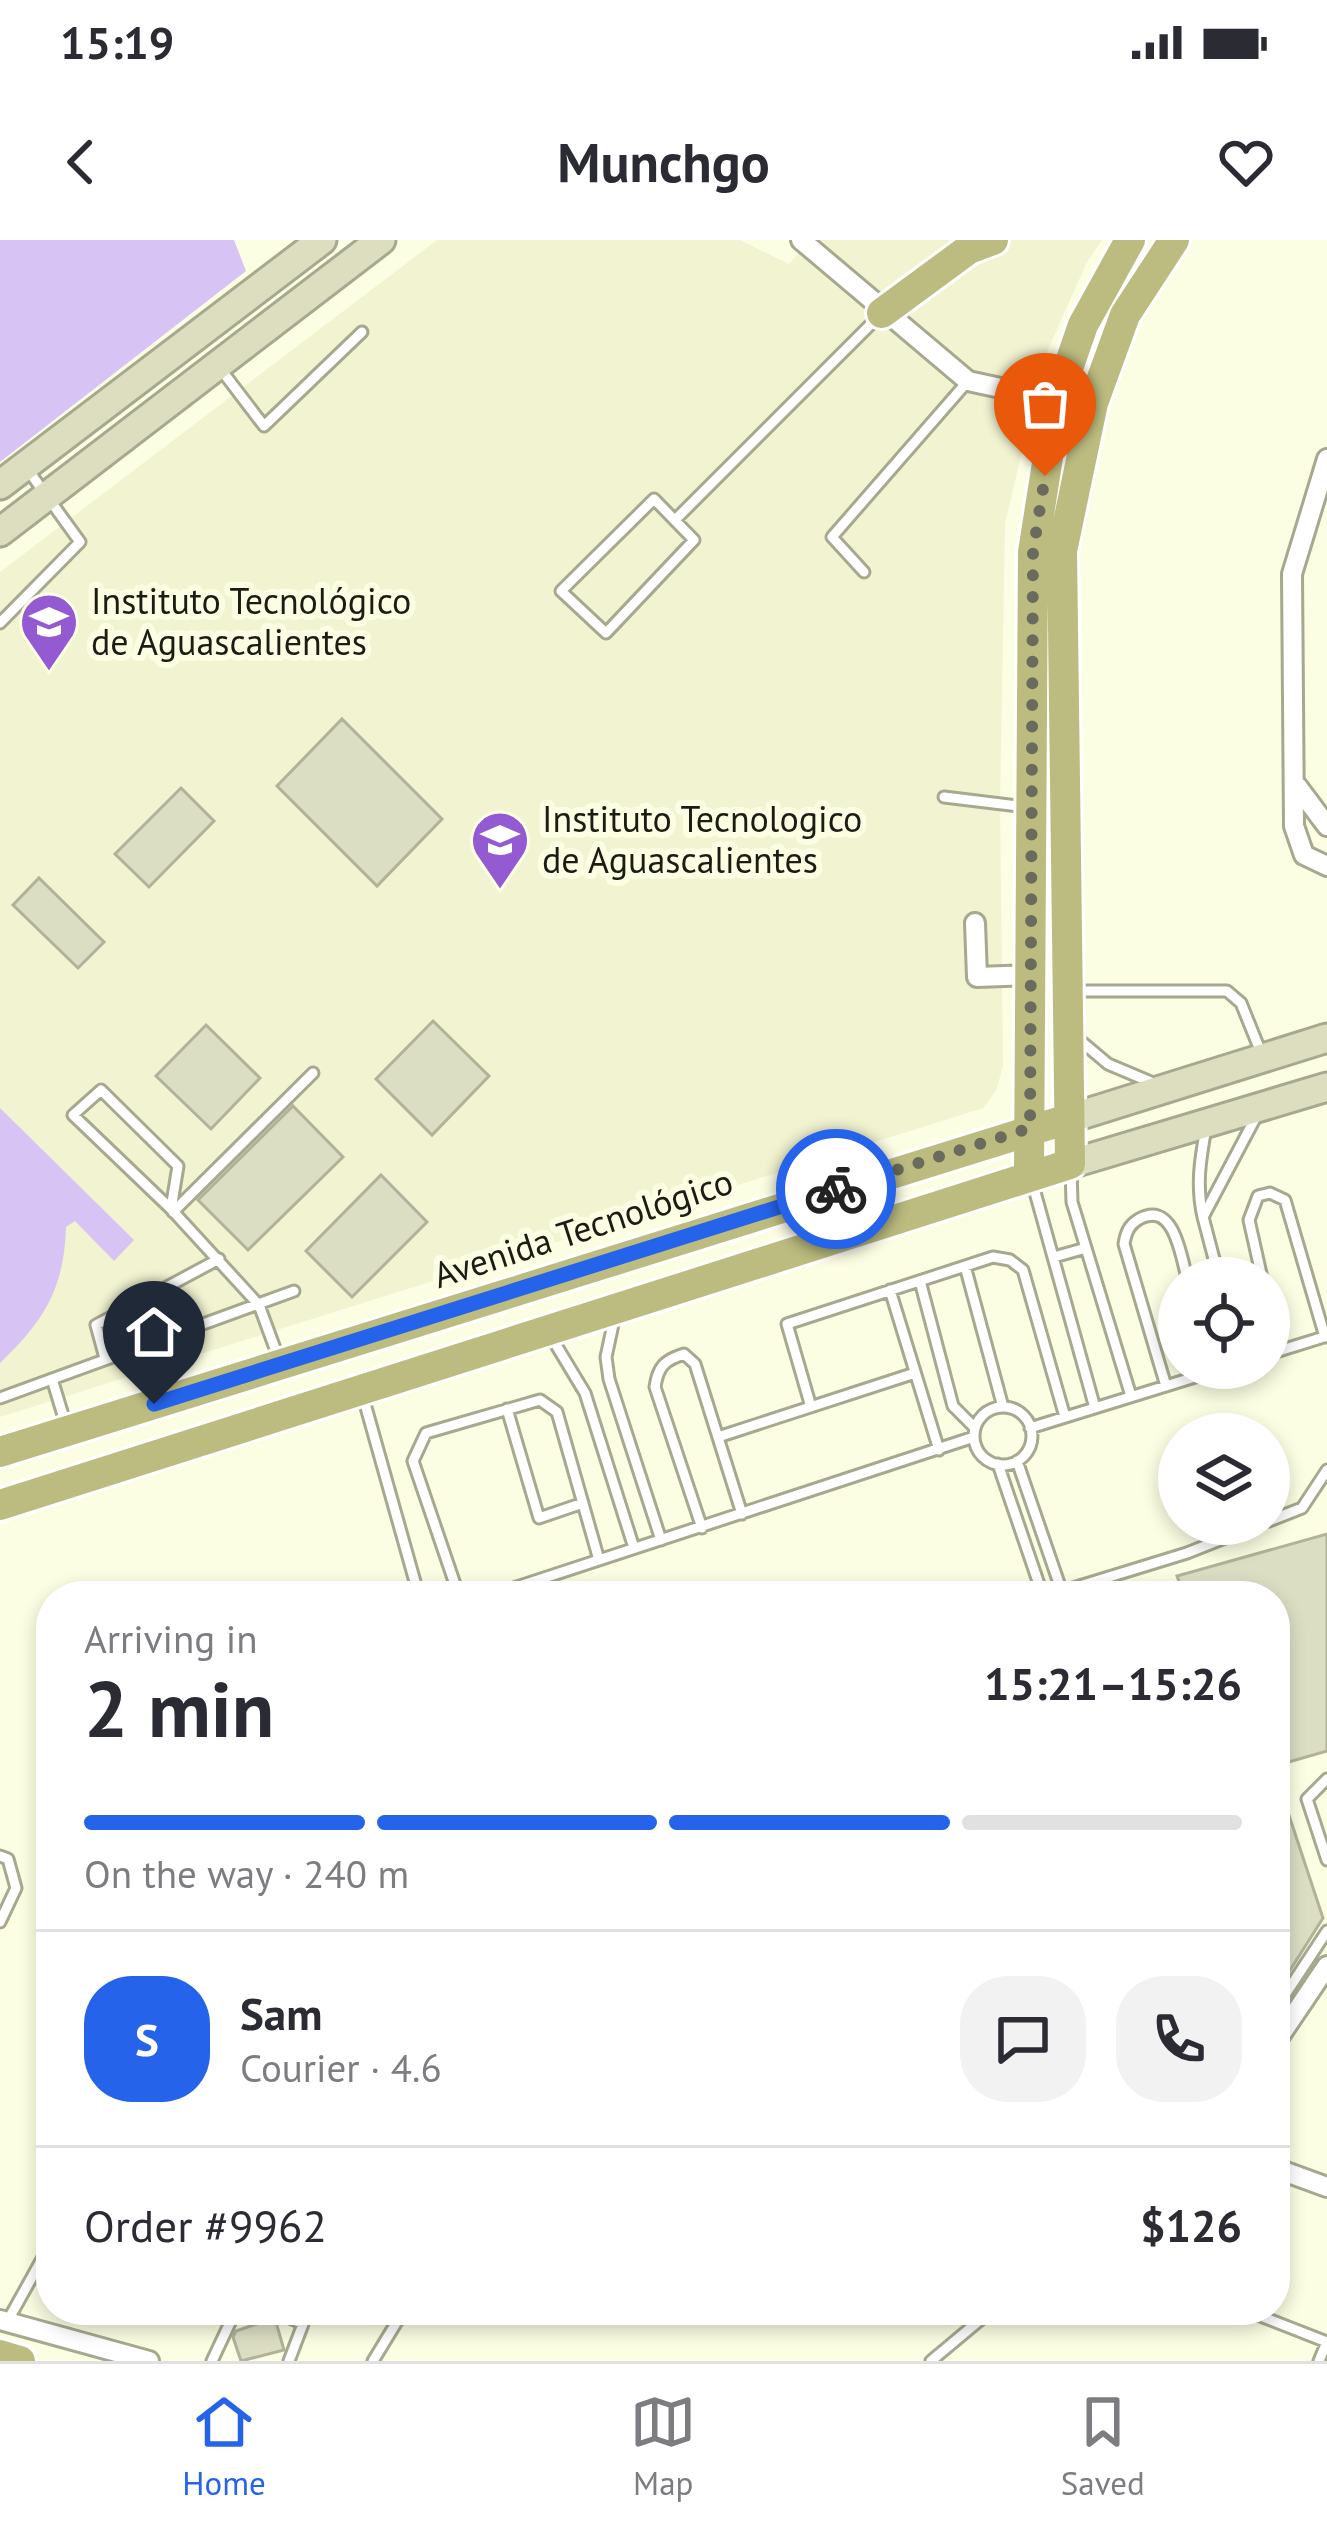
<!DOCTYPE html>
<html lang="en">
<head>
<meta charset="utf-8">
<style>
  :root { --surface:#fff; --page:#f2f2f3; --text:#2b2b33; --muted:#7c7c81; --line:#e1e1e2; --accent:#2563eb }
  body { margin:0; font-family:"PT Sans",sans-serif; background:var(--page); color:var(--text); height:100vh; display:flex; flex-direction:column; font-size:45px; white-space:nowrap }
  * { box-sizing:border-box; margin:0 }
  p { font-size:39px; color:var(--muted) }
  .icon { flex:none; width:66px; height:66px; fill:none; stroke:currentColor; stroke-width:2; stroke-linecap:round; stroke-linejoin:round }
  .map { position:relative; flex:1; overflow:hidden }
  .details { position:absolute; left:36px; top:1341px; width:1254px; height:744px; display:flex; flex-direction:column; background:var(--surface); border-radius:48px; box-shadow:0 6px 18px #0003 }
  .details>* { flex:none }
  .fabs { position:absolute; left:1158px; top:1017px; display:grid; gap:24px }
  .fabs a { display:grid; place-items:center; width:132px; height:132px; border-radius:50%; background:var(--surface); box-shadow:0 6px 18px #0003; font-size:60px }
  .pin { position:absolute; display:grid; place-items:center; width:102px; height:102px; color:#fff; margin:-123px -51px; border-radius:50% 50% 50% 0; rotate:-45deg; box-shadow:0 0 12px #0007 }
  .pin .icon { rotate:45deg }
  .courier { position:absolute; display:grid; place-items:center; width:120px; height:120px; margin:-60px; border:9px solid #2563eb; border-radius:50%; background:#fff; color:#222; box-shadow:0 3px 15px #0007 }
  .summary em { font-style:normal; font-weight:600 }
  .summary div { display:flex; flex-direction:column-reverse }
  .summary { display:flex; align-items:center; justify-content:space-between; height:204px; padding:0 48px }
  h1 { font-size:78px; font-weight:600; line-height:90px }
  .bar { display:grid; grid-template-columns:repeat(4,1fr); gap:18px 12px; align-content:center; height:144px; padding:0 48px }
  .bar i { height:15px; border-radius:9px; background:var(--line) }
  .bar .on { background:var(--accent) }
  .bar p { grid-column:span 4 }
  .line { display:flex; align-items:center; gap:30px; padding:0 48px; border-top:3px solid var(--line) }
  .line div { flex:1 }
  .round { display:grid; place-items:center; flex:none; width:126px; height:126px; border-radius:48px; background:var(--page) }
  .status { display:flex; justify-content:space-between; align-items:center; height:84px; padding:0 60px; background:var(--surface); direction:ltr }
  .status svg { height:33px; fill:currentColor }
  header { display:flex; justify-content:space-between; align-items:center; height:156px; padding:0 48px; background:var(--surface); font-size:54px; font-weight:600 }
  .tabs { display:flex; justify-content:space-around; align-items:center; height:168px; border-top:3px solid var(--line); background:var(--surface); font-size:33px; color:var(--muted) }
  .tabs a { display:grid; justify-items:center; gap:6px }
  .tabs .on { color:var(--accent) }
  .map>svg:first-child { display:block }
  .built { fill:#f1f3d1 }
  .green { fill:#d8c3f5 }
  .building { fill:#dcdec4; stroke:#b1b299; stroke-width:3 }
  .lines { fill:none; stroke-linecap:round; stroke-linejoin:round }
  .lane-casing { stroke:#a6a88f; stroke-width:15 }
  .street-casing { stroke:#a6a88f; stroke-width:24 }
  .secondary-casing { stroke:#a6a88f; stroke-width:33 }
  .primary-casing { stroke:#fff; stroke-width:36 }
  .lane { stroke:#fff; stroke-width:9 }
  .street { stroke:#fff; stroke-width:18 }
  .secondary { stroke:#dddebf; stroke-width:27 }
  .primary { stroke:#bcbc80; stroke-width:30 }
  .done { stroke:#6a6b5c; stroke-width:12; stroke-dasharray:0 21.6 }
  .route { stroke:#2563eb; stroke-width:15 }
  .labels { text-anchor:middle; stroke-width:12; stroke-linejoin:round; paint-order:stroke }
  .poi-label { font-size:36px; fill:#1c1c13; stroke:#fcfee3; text-anchor:start }
  .street-label { font-size:36px; fill:#1c1c13; stroke:#fcfee3 }
</style>
</head>
<body>
<div class="status"><b>15:19</b><svg viewBox="0 0 49 12"><path d="M0 12V9h3v3zM5 12V6h3v6zM10 12V3h3v9zM15 12V0h3v12zM26 1h20v11H26zM47 4h2v5h-2z"/></svg></div>
<header><svg class="icon" aria-label="back" viewBox="0 0 24 24"><path d="M15 5l-7 7 7 7"/></svg>Munchgo<svg class="icon" aria-label="heart" viewBox="0 0 24 24"><path d="M12 20l-8-8c-3-5 5-10 8-4 3-6 11-1 8 4z"/></svg></header>
<div class="map">
<svg width="1327" height="2121" viewBox="0 0 1327 2121">
  <rect width="100%" height="100%" fill="#fcfee3"/>
  <path class="built" d="M 437,0 L 740,0 L 789,24 L 810,0 L 1102,0 L 1086,24 L 1043,121 L 1005,284 L 1000,564 L 1003,826 L 996,851 L 983,868 L 0,1177 L 0,332 Z"/>
  <path class="green" d="M 0,0 L 234,0 L 246,31 L 0,222 Z
    M 0,868 L 134,1000 L 114,1021 L 75,981 L 66,987 C 64,1049 44,1081 0,1123 Z"/>
  <path class="building" d="M 342,479 L 442,579 L 377,646 L 277,546 Z
    M 181,548 L 214,581 L 149,647 L 115,614 Z
    M 39,638 L 104,702 L 78,728 L 13,665 Z
    M 433,781 L 489,836 L 432,895 L 376,839 Z
    M 206,785 L 260,838 L 211,889 L 156,836 Z
    M 293,866 L 343,917 L 248,1010 L 198,960 Z
    M 381,935 L 427,982 L 352,1057 L 306,1011 Z
    M 1327,1294 L 1327,1511 L 1275,1526 L 1275,1356 L 1184,1356 L 1177,1336 Z
    M 1275,1542 L 1278,1542 L 1323,1678 L 1275,1754 Z
    M 271,2079 L 276,2082 L 284,2110 L 241,2121 L 233,2097 L 236,2091 Z"/>
  <g class="lines">
    <defs>
      <path id="lane" d="M 219,127 L 264,186 L 362,92
        M 654,259 L 694,300 L 606,393 L 561,351 Z
        M 675,280 L 879,76
        M 864,332 L 832,297 L 968,141
        M 0,383 L 80,302 L 28,230
        M 944,557 L 1026,567
        M 1073,751 L 1227,751 L 1241,763 L 1262,815
        M 1076,797 L 1108,824 L 1153,843
        M 1071,930 L 1072,962 L 1131,1156
        M 1033,945 L 1095,1168
        M 171,969 L 178,926 L 101,850 L 73,875 L 171,969 L 259,1065 L 280,1122
        M 173,972 L 313,833
        M 1203,977 C 1196,946 1200,920 1206,888
        M 1054,1017 L 1086,1008
        M 965,1026 L 1003,1167
        M 1219,1038 L 1203,977 L 1258,873
        M 1262,1038 L 1249,980 L 1258,956 L 1270,953 L 1285,960 L 1325,1097
        M 920,1041 L 953,1166 L 975,1188
        M 890,1050 L 939,1210
        M 1269,1067 L 1279,1111
        M 615,1075 L 606,1117 L 609,1139 L 661,1300
        M 550,1095 L 585,1153 L 634,1308
        M 1269,1114 L 1327,1096
        M 105,1118 L 96,1085 L 219,1019
        M 52,1139 L 66,1185
        M 1166,1146 L 1124,1004 C 1126,992 1129,985 1139,979 C 1174,960 1181,1016 1187,1038
        M 362,1153 L 419,1356
        M 0,1158 L 294,1051
        M 811,1167 L 787,1084 L 993,1017 L 1010,1020 L 1023,1030 L 1065,1177
        M974 1196a29 29 0 1 1 58 0a29 29 0 1 1-58 0Z
        M 507,1169 L 539,1278 L 583,1263
        M 1030,1188 L 1224,1128
        M 718,1197 L 915,1133
        M 1017,1221 L 1062,1352
        M 998,1224 L 1043,1356
        M 1269,1281 L 1302,1268 L 1327,1230
        M 702,1288 L 655,1147 C 658,1126 665,1120 684,1114 L 695,1124 L 742,1274
        M 459,1356 L 413,1221 L 426,1193 L 540,1160 L 557,1172 L 599,1320
        M 489,1356 L 974,1197
        M 1047,1356 L 1187,1313 L 1260,1284
        M 1327,1539 L 1307,1559 L 1327,1620
        M 0,1616 L 8,1619 L 16,1648 L 0,1682
        M 1275,1770 L 1327,1691
        M 272,2070 L 303,2084 L 289,2121
        M 1245,2070 L 1327,2102 L 1319,2121
        M 7,2082 L 51,2003
        M 212,2121 L 236,2070
        M 373,2121 L 404,2070
        M 931,2121 L 992,2070"/>
      <path id="street" d="M 801,0 L 968,141 L 1057,160 L 1093,163
        M 1327,219 L 1292,334 L 1294,586 L 1304,615 L 1327,626
        M 1297,546 L 1327,586
        M 975,683 L 977,737 L 1028,735
        M 1275,1803 L 1327,1726
        M 1275,1928 L 1327,1947
        M 0,2080 L 149,2121"/>
      <path id="secondary" d="M 0,245 L 322,0
        M 0,292 L 381,0
        M 1068,879 L 1327,798
        M 1070,924 L 1327,847"/>
      <path id="primary" d="M 882,73 L 969,9 L 993,0
        M 1029,934 L 1033,312 L 1057,160 L 1083,85 L 1130,0
        M 0,1212 L 1068,879
        M 0,1265 L 1070,924 L 1062,311 L 1093,163 L 1125,75 L 1174,0
        M 0,2115 L 20,2121"/>
    </defs>
    <use href="#lane" class="lane-casing"/>
    <use href="#street" class="street-casing"/>
    <use href="#secondary" class="secondary-casing"/>
    <use href="#primary" class="primary-casing"/>
    <use href="#lane" class="lane"/>
    <use href="#street" class="street"/>
    <use href="#secondary" class="secondary"/>
    <use href="#primary" class="primary"/>
  </g>
  <g class="lines">
    <path class="done" d="M 836,949 L 1030,888 L 1033,312 L 1045,236"/>
    <path class="route" d="M 154,1164 L 836,949"/>
  </g>
  <defs>
    <symbol id="university-pin" viewBox="-11 -11 22 30"><path d="M0 17L-7.5 6A9.5 9.5 0 1 1 7.5 6Z" fill="#945ad2" stroke="#fcfee3"/><path d="M0-5L7-2L0 1L-7-2ZM-4 1L0 2.5L4 1V4Q0 6-4 4Z" fill="#fff"/></symbol>
  </defs>
  <g fill-rule="evenodd">
    <use href="#university-pin" x="16" y="349" width="66" height="90"/>
    <use href="#university-pin" x="467" y="567" width="66" height="90"/>
  </g>
  <g class="labels">
    <g class="poi-label">
      <text x="91" y="374">Instituto Tecnológico<tspan x="91" dy="41">de Aguascalientes</tspan></text>
      <text x="542" y="592">Instituto Tecnologico<tspan x="542" dy="41">de Aguascalientes</tspan></text>
    </g>
    <g class="street-label">
      <text transform="translate(583 988) rotate(-18)" y="13">Avenida Tecnológico</text>
    </g>
  </g>
</svg>
<div class="fabs">
<a><svg class="icon" aria-label="locate" viewBox="0 0 24 24"><circle cx="12" cy="12" r="6"/><path d="M12 2v4M12 18v4M2 12h4M18 12h4"/></svg></a>
<a><svg class="icon" aria-label="layers" viewBox="0 0 24 24"><path d="M12 4l9 5-9 5-9-5zM3 14l9 5 9-5"/></svg></a>
</div>
<div class="pin" style="left:1045px;top:236px;background:#ea580c"><svg class="icon" aria-label="bag" viewBox="0 0 24 24"><path d="M5 8h14l-1 12H6zM9 8a3 3 0 0 1 6 0"/></svg></div>
<div class="pin" style="left:154px;top:1164px;background:#1f2937"><svg class="icon" aria-label="home" viewBox="0 0 24 24"><path d="M3 11l9-7 9 7M6 9v11h12V9"/></svg></div>
<div class="courier" style="left:836px;top:949px"><svg class="icon" aria-label="bike" viewBox="0 0 24 24"><circle cx="6" cy="16" r="4"/><circle cx="18" cy="16" r="4"/><path d="M6 16l4-8h5l3 8M10 8l3 8H6M13 5h3"/></svg></div>
<section class="details">
<div class="summary"><div><h1>2 min</h1><p>Arriving in</p></div><em>15:21–15:26</em></div>
<div class="bar"><i class="on"></i><i class="on"></i><i class="on"></i><i></i><p>On the way · 240 m</p></div>
<div class="line" style="height:216px"><b class="round" style="background:var(--accent);color:#fff">S</b><div><b>Sam</b><p>Courier · 4.6</p></div><a class="round"><svg class="icon" aria-label="chat" viewBox="0 0 24 24"><path d="M4 5h16v11H9l-5 4z"/></svg></a><a class="round"><svg class="icon" aria-label="phone" viewBox="0 0 24 24"><path d="M5 4h4l2 5-3 2q2 4 5 5l2-3 5 2v4C11 20 4 13 5 4z"/></svg></a></div>
<div class="line" style="height:156px"><div>Order #9962</div><b>$126</b></div>
</section>
</div>
<nav class="tabs">
<a class="on"><svg class="icon" aria-label="home" viewBox="0 0 24 24"><path d="M3 11l9-7 9 7M6 9v11h12V9"/></svg>Home</a>
<a><svg class="icon" aria-label="map" viewBox="0 0 24 24"><path d="M3 6l6-2 6 2 6-2v14l-6 2-6-2-6 2zM9 4v14M15 6v14"/></svg>Map</a>
<a><svg class="icon" aria-label="saved" viewBox="0 0 24 24"><path d="M7 4h10v16l-5-4-5 4z"/></svg>Saved</a>
</nav>
</body>
</html>
